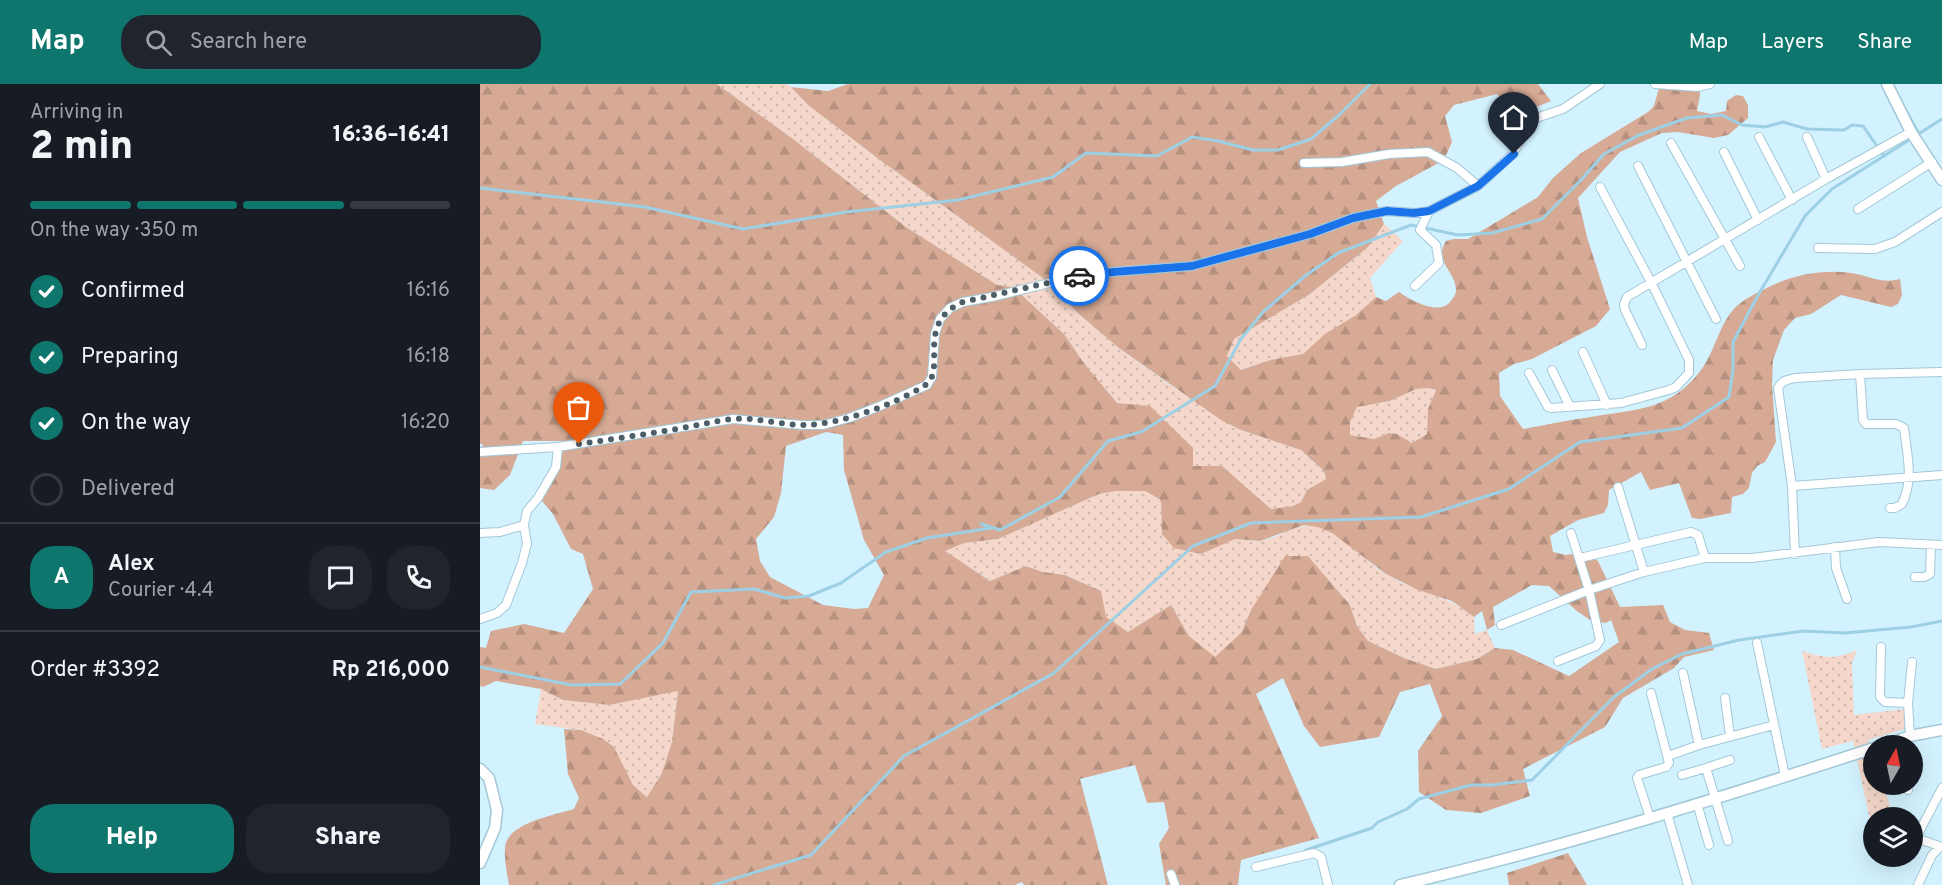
<!DOCTYPE html>
<html lang="en">
<head>
<meta charset="utf-8">
<style>
  :root { --surface:#171b24; --page:#20242c; --text:#f1f3f6; --muted:#9ea1a6; --line:#363941; --accent:#0f766e }
  body { margin:0; font-family:Overpass,sans-serif; background:var(--page); color:var(--text); height:100vh; display:flex; flex-direction:column; font-size:22px; white-space:nowrap }
  * { box-sizing:border-box; margin:0 }
  p { font-size:20px; color:var(--muted) }
  .icon { flex:none; width:33px; height:33px; fill:none; stroke:currentColor; stroke-width:2; stroke-linecap:round; stroke-linejoin:round }
  .map { position:relative; flex:1; overflow:hidden }
  .panel { display:flex; flex-direction:column; background:var(--surface); width:480px }
  .panel>* { flex:none }
  .needle { width:39px; rotate:9deg }
  .controls { position:absolute; left:1383px; top:651px; display:grid; gap:12px }
  .controls a { display:grid; place-items:center; width:60px; height:60px; border-radius:50%; background:var(--surface); box-shadow:0 6px 24px #0002; font-size:30px }
  .pin { position:absolute; display:grid; place-items:center; width:51px; height:51px; color:#fff; margin:-62px -26px; border-radius:50% 50% 50% 0; rotate:-45deg; box-shadow:0 0 6px #0007 }
  .pin .icon { rotate:45deg }
  .courier { position:absolute; display:grid; place-items:center; width:60px; height:60px; margin:-30px; border:4px solid #1a73e8; border-radius:50%; background:#fff; color:#222; box-shadow:0 2px 8px #0007 }
  .overview em { font-style:normal; font-weight:800 }
  .overview div { display:flex; flex-direction:column-reverse }
  .overview { display:flex; align-items:center; justify-content:space-between; height:102px; padding:0 30px }
  h1 { font-size:39px; font-weight:800; line-height:45px }
  .bar { display:grid; grid-template-columns:repeat(4,1fr); gap:9px 6px; align-content:center; height:72px; padding:0 30px }
  .bar i { height:8px; border-radius:4px; background:var(--line) }
  .bar .on { background:var(--accent) }
  .bar p { grid-column:span 4 }
  .line { display:flex; align-items:center; gap:15px; padding:0 30px; border-top:2px solid var(--line) }
  .line div { flex:1 }
  .round { display:grid; place-items:center; flex:none; width:63px; height:63px; border-radius:24px; background:var(--page) }
  ol { padding:0 30px; list-style:none }
  li { display:flex; align-items:center; gap:18px; height:66px }
  li p { margin-inline-start:auto }
  li .icon { padding:6px; border-radius:50%; background:var(--accent); color:#fff; stroke-width:4 }
  li:last-child { color:var(--muted) }
  li i { width:33px; height:33px; border:3px solid var(--line); border-radius:50% }
  .primary-button { display:flex; gap:12px; margin-top:auto; padding:12px 30px }
  .primary-button a { flex:1; height:69px; border-radius:24px; background:var(--accent); color:#fff; font-size:24px; font-weight:800; line-height:69px; text-align:center }
  .primary-button a+a { background:var(--page); color:var(--text) }
  header { display:flex; align-items:center; gap:36px; box-sizing:border-box; height:84px; padding:0 30px; background:var(--accent); color:#fff }
  header strong { font-size:28px }
  nav { display:flex; gap:33px; margin-inline-start:auto; font-size:21px }
  .search { width:420px; height:54px; background:var(--page); display:flex; align-items:center; gap:15px; box-sizing:border-box; padding:0 21px; border-radius:24px; color:var(--muted); font-size:22px }
  main { display:flex; flex:1; min-height:0 }
  .map>svg:first-child { display:block }
  .grass { fill:url(#grass-dots) }
  .forest { fill:url(#forest-firs); fill-rule:evenodd }
  .lines { fill:none; stroke-linecap:round; stroke-linejoin:round }
  .stream { stroke:#9dd0e5; stroke-width:3 }
  .minor-casing { stroke:#a2c8d7; stroke-width:10 }
  .tertiary-casing { stroke:#a2c8d7; stroke-width:13 }
  .minor { stroke:#fff; stroke-width:8 }
  .tertiary { stroke:#fff; stroke-width:10 }
  .done { stroke:#4c5e67; stroke-width:6; stroke-dasharray:0 10.8 }
  .route { stroke:#1a73e8; stroke-width:8 }
</style>
</head>
<body>
<header>
<strong>Map</strong>
<div class="search"><svg class="icon" aria-label="search" viewBox="0 0 24 24"><circle cx="10" cy="10" r="6"/><path d="M15 15l6 6"/></svg>Search here</div>
<nav><a>Map</a><a>Layers</a><a>Share</a></nav>
</header>
<main>
<section class="panel">
<div class="overview"><div><h1>2 min</h1><p>Arriving in</p></div><em>16:36–16:41</em></div>
<div class="bar"><i class="on"></i><i class="on"></i><i class="on"></i><i></i><p>On the way · 350 m</p></div>
<ol>
<li><svg class="icon" aria-label="check" viewBox="0 0 24 24"><path d="M5 12l5 5 9-10"/></svg>Confirmed<p>16:16</p></li>
<li><svg class="icon" aria-label="check" viewBox="0 0 24 24"><path d="M5 12l5 5 9-10"/></svg>Preparing<p>16:18</p></li>
<li><svg class="icon" aria-label="check" viewBox="0 0 24 24"><path d="M5 12l5 5 9-10"/></svg>On the way<p>16:20</p></li>
<li><i></i>Delivered</li>
</ol>
<div class="line" style="height:108px"><b class="round" style="background:var(--accent);color:#fff">A</b><div><b>Alex</b><p>Courier · 4.4</p></div><a class="round"><svg class="icon" aria-label="chat" viewBox="0 0 24 24"><path d="M4 5h16v11H9l-5 4z"/></svg></a><a class="round"><svg class="icon" aria-label="phone" viewBox="0 0 24 24"><path d="M5 4h4l2 5-3 2q2 4 5 5l2-3 5 2v4C11 20 4 13 5 4z"/></svg></a></div>
<div class="line" style="height:78px"><div>Order #3392</div><b>Rp 216,000</b></div>
<div class="primary-button"><a>Help</a><a>Share</a></div>
</section>
<div class="map">
<svg width="1462" height="801" viewBox="0 0 1462 801">
  <defs>
    <pattern id="grass-dots" width="8" height="8" patternUnits="userSpaceOnUse" patternTransform="scale(1.5)"><rect width="8" height="8" fill="#f5d8cb"/><path d="M2 2h.1M6 6h.1" fill="none" stroke="#d0b8ad" stroke-width="1.8" stroke-linecap="round"/></pattern>
    <pattern id="forest-firs" width="22" height="20" patternUnits="userSpaceOnUse" patternTransform="scale(1.5)"><rect width="22" height="20" fill="#d6aa95"/><path d="M5 1l3.5 6h-7zM16 11l3.5 6h-7z" fill="#b69180"/></pattern>
  </defs>
  <rect width="100%" height="100%" fill="#d3f2ff"/>
  <path class="grass" d="M 237,0 L 308,0 L 328,21 L 400,76 L 563,194 L 600,231 L 639,264 L 690,301 L 761,346 L 821,366 L 844,387 L 846,395 L 823,413 L 821,418 L 813,422 L 791,425 L 742,382 L 713,382 L 670,323 L 637,319 L 603,278 L 585,251 L 533,203 L 517,201 L 426,143 L 313,55 Z
    M 904,140 L 923,157 L 890,194 L 896,213 L 876,231 L 846,250 L 823,270 L 790,276 L 760,286 L 747,272 L 753,255 L 830,210 L 888,163 Z
    M 949,304 L 956,306 L 948,325 L 947,350 L 932,359 L 917,350 L 909,349 L 894,355 L 870,351 L 870,338 L 877,322 L 910,317 L 936,305 Z
    M 636,407 L 665,407 L 681,416 L 682,432 L 739,462 C 744,460 750,456 756,455 C 763,455 771,458 779,457 C 799,455 815,438 836,442 C 862,448 882,475 904,489 C 933,508 967,510 994,533 L 995,550 L 1007,546 L 1015,564 L 997,575 L 956,585 L 924,574 L 888,557 L 877,542 L 870,521 L 828,472 L 771,526 L 761,549 L 735,574 L 709,552 L 691,521 L 648,548 L 625,533 L 621,507 L 586,491 L 563,488 L 546,482 L 511,497 L 464,467 L 484,459 L 518,455 L 619,410 Z
    M 1377,566 L 1372,579 L 1374,631 L 1424,625 L 1425,645 L 1388,656 L 1393,671 L 1394,700 L 1403,701 L 1410,722 L 1399,733 L 1394,734 L 1391,741 L 1373,657 L 1342,665 L 1322,567 C 1346,574 1353,576 1377,566 Z
    M 61,605 L 83,616 L 129,621 L 198,606 L 192,658 L 182,689 L 167,713 L 153,701 L 134,663 L 101,646 L 55,640 Z"/>
  <path class="forest" d="M 0,0 L 237,0 L 313,55 L 426,143 L 517,201 L 533,203 L 585,251 L 603,278 L 637,319 L 670,322 L 713,364 L 713,382 L 742,382 L 791,425 L 813,422 L 821,418 L 827,406 L 846,395 L 844,387 L 821,366 L 761,346 L 741,336 L 639,264 L 600,231 L 563,194 L 400,76 L 328,21 L 311,3 L 348,7 L 368,0 L 1058,0 L 1071,17 L 1039,30 L 1017,10 L 974,21 L 965,32 L 972,58 L 964,76 L 916,102 L 896,117 L 904,140 L 888,163 L 830,210 L 754,255 L 747,272 L 761,286 L 790,276 L 823,270 L 845,250 L 876,231 L 896,213 L 906,217 L 919,208 C 930,216 959,232 970,218 C 973,214 976,211 976,206 C 976,188 953,177 966,157 L 974,155 L 988,155 L 1058,113 L 1073,94 L 1101,69 L 1168,28 L 1174,22 L 1180,0 L 1219,0 L 1220,11 L 1217,27 L 1231,30 L 1246,27 L 1247,17 L 1256,11 L 1263,12 L 1268,21 L 1268,34 L 1248,51 L 1234,54 L 1198,48 L 1182,49 L 1140,68 L 1098,114 L 1107,153 L 1130,225 L 1116,242 L 1052,275 L 1034,280 L 1019,289 L 1020,312 L 1043,345 C 1066,341 1088,336 1111,333 C 1156,325 1190,327 1221,286 C 1234,269 1239,242 1253,226 C 1261,216 1279,208 1291,202 C 1318,189 1352,184 1381,191 C 1395,195 1405,199 1420,195 L 1422,211 L 1418,220 L 1411,223 L 1361,211 L 1331,230 L 1315,234 L 1304,246 L 1293,276 L 1292,301 L 1296,358 L 1285,378 L 1277,382 L 1272,389 L 1269,404 L 1263,410 L 1252,413 L 1251,429 L 1220,435 L 1212,434 L 1199,399 L 1170,406 L 1161,388 L 1129,406 L 1128,421 L 1124,429 L 1098,436 L 1070,452 L 1073,468 L 1086,471 L 1103,468 L 1118,477 L 1140,523 L 1183,521 L 1190,538 L 1205,546 L 1229,549 L 1234,566 L 1204,573 L 1194,584 L 1143,614 L 1125,643 L 1043,685 L 1050,712 L 1001,729 L 966,726 L 939,708 L 938,667 L 962,632 L 950,600 L 920,608 L 899,653 L 840,663 L 824,642 L 803,594 L 776,610 L 839,754 L 761,776 L 758,801 L 686,801 L 679,760 L 689,744 L 684,718 L 667,719 L 655,681 L 600,695 L 628,801 L 544,801 L 542,798 L 535,801 L 29,801 C 27,789 24,776 25,764 C 26,739 75,731 94,725 L 99,714 L 88,690 L 84,645 L 101,646 L 123,655 L 134,663 L 153,701 L 167,713 L 182,689 L 192,658 L 198,607 L 129,621 L 83,616 L 61,605 L 16,597 L 3,603 L 0,602 L 0,563 L 6,564 L 11,547 L 44,540 L 84,549 L 113,505 L 103,470 L 91,465 L 73,430 L 62,417 C 74,397 81,380 84,357 L 43,357 L 30,391 L 14,406 L 0,404 L 0,370 L 3,360 L 0,360 ZM 949,304 L 956,306 L 948,325 L 947,350 L 932,359 L 917,350 L 909,349 L 894,355 L 870,351 L 870,338 L 877,323 L 910,317 L 936,305 ZM 346,348 L 363,351 L 364,386 L 384,456 L 404,491 L 388,524 L 374,525 L 343,521 L 290,493 L 280,477 L 276,455 L 294,433 L 301,409 L 306,362 ZM 636,407 L 665,407 L 681,416 L 682,450 L 694,464 L 721,470 L 755,455 L 780,457 L 824,441 L 838,443 L 852,449 L 906,490 L 938,506 L 972,517 L 994,533 L 1002,527 L 1007,546 L 1015,541 L 1013,523 L 1052,501 L 1069,502 L 1098,528 L 1112,537 L 1126,539 L 1131,536 L 1139,558 L 1089,592 L 1033,566 L 1015,564 L 997,575 L 956,585 L 924,574 L 888,557 L 877,542 L 870,521 L 828,472 L 805,472 L 771,526 L 761,549 L 735,573 L 709,552 L 691,521 L 648,548 L 626,533 L 621,507 L 585,491 L 563,488 L 546,482 L 510,497 L 465,467 L 484,459 L 518,455 L 619,410 Z
    M 1088,769 L 1107,801 L 1029,801 L 1027,789 Z"/>
  <g class="lines">
    <path class="stream" d="M 1425,25 L 1439,50
      M 0,104 L 165,123 L 263,145 L 366,128 L 478,116 L 573,93 L 606,69 L 677,72 L 712,53 L 738,57 L 773,66 L 798,66 L 831,55 L 859,31 L 890,0
      M 0,583 L 92,601 L 140,600 L 183,559 L 211,508 L 274,505 L 305,514 L 329,512 L 361,499 L 406,468 L 447,454 L 511,444 L 501,440 L 520,446 L 580,413 L 628,357 L 661,348 L 735,302 L 761,255 L 783,228 L 825,192 L 858,169 L 931,141 L 978,151 L 1012,149 L 1062,135 L 1101,96 L 1124,70 L 1159,51 L 1207,34 L 1242,31 L 1262,41 L 1285,43 L 1303,38 L 1327,45 L 1364,46 L 1372,41 L 1383,42 L 1404,72
      M 826,766 L 892,744 L 898,738 L 927,725 L 939,715 L 991,701 L 1012,701 L 1052,696 L 1134,613 L 1172,585 L 1202,570 L 1259,556 L 1324,547 L 1365,549 L 1431,543 L 1462,537
      M 234,801 L 331,771 L 424,672 L 574,589 L 713,462 L 771,439 L 941,433 L 1029,405 L 1100,358 L 1202,344 L 1249,313 L 1253,286 L 1253,258 L 1277,213 L 1325,132 L 1352,105 L 1462,35"/>
    <defs>
      <path id="minor" d="M 1175,0 L 1217,3 L 1230,0
        M 1279,53 L 1312,116
        M 1327,53 L 1346,95
        M 1191,59 L 1260,182
        M 1244,68 L 1278,136
        M 824,79 L 862,78 L 909,70 L 948,68 L 977,84 L 998,102
        M 1158,82 L 1236,235
        M 1378,125 L 1452,78
        M 1338,164 L 1395,165 L 1415,158 L 1462,128
        M 935,202 L 959,179 L 956,161 L 940,146 L 949,127
        M 1162,261 L 1145,226 L 1144,220 L 1147,213 L 1346,95 L 1431,48
        M 1103,268 L 1127,321
        M 1072,286 L 1090,323
        M 1049,289 L 1068,323 L 1072,324 L 1141,319 L 1189,306 L 1196,303 L 1209,289 L 1209,276 L 1171,198 L 1120,103
        M 1380,290 L 1383,336 L 1386,340 L 1416,340 L 1424,344 C 1427,369 1434,397 1422,420 L 1415,424 L 1410,424
        M 0,368 L 78,363 L 253,335 L 322,341 L 343,341 L 369,334 L 400,322 L 447,301 L 452,293 L 455,250 L 460,235 L 470,224 L 483,218 L 512,213 L 590,194 L 632,188 L 712,182 L 830,150 L 873,134 L 907,127 L 935,129 L 949,127 L 998,102 L 1033,70 L 1040,57 L 1038,40 L 1083,25 L 1120,0
        M 1312,402 L 1462,391
        M 1138,403 L 1164,488
        M 0,449 L 20,448 L 44,441
        M 1355,463 L 1356,484 L 1367,515
        M 1315,470 L 1312,402 L 1298,304 C 1302,296 1307,296 1316,294 L 1380,290 L 1462,288
        M 1100,474 L 1211,448 L 1218,451 L 1225,474
        M 1435,493 L 1444,493 L 1450,490 L 1451,462
        M 0,535 L 17,529 L 26,521 L 42,479 L 47,460 L 44,441 L 47,427 L 58,414 L 76,383 L 78,363
        M 1021,541 L 1109,506 L 1164,488 L 1225,474 L 1272,474 L 1399,458 L 1462,461
        M 1277,559 L 1305,692
        M 1401,563 L 1400,613 L 1405,618 L 1428,619
        M 1078,577 L 1116,562 L 1120,556 L 1109,506 L 1091,449
        M 1203,589 L 1219,661
        M 1245,614 L 1250,652
        M 1430,652 L 1428,619 L 1432,578
        M 1188,672 L 1219,661 L 1294,641
        M 1226,684 L 1250,676
        M 1202,691 L 1226,684 L 1248,757
        M 1426,700 L 1428,706
        M 1462,704 L 1436,754 L 1462,763
        M 1217,719 L 1229,761
        M 1187,729 L 1208,801
        M 1170,734 L 1157,694 L 1159,691 L 1186,683 L 1189,679 L 1171,609
        M 776,783 L 834,769 L 841,773 L 848,801
        M 691,790 L 695,801
        M 1438,801 L 1452,771 L 1460,763"/>
      <path id="tertiary" d="M 1407,0 L 1431,48 L 1462,96
        M 1402,662 L 1430,652 L 1462,646
        M 0,685 L 9,694 L 17,726 L 15,744 L 0,779
        M 920,801 C 1080,764 1237,715 1394,664"/>
    </defs>
    <use href="#minor" class="minor-casing"/>
    <use href="#tertiary" class="tertiary-casing"/>
    <use href="#minor" class="minor"/>
    <use href="#tertiary" class="tertiary"/>
  </g>
  <g class="lines">
    <path class="done" d="M 99,360 C 133,355 168,350 202,344 C 219,341 235,337 252,335 C 276,333 300,341 324,341 C 359,341 415,320 444,302 C 469,287 433,240 483,218 L 599,192"/>
    <path class="route" d="M 599,192 L 633,188 L 712,182 L 830,150 L 873,134 L 907,127 L 934,129 L 949,127 L 998,102 L 1034,70"/>
  </g>
</svg>
<div class="controls">
<a><svg class="needle" viewBox="-14 -14 28 28"><path d="M0-13l5 13h-10z" fill="#e53935"/><path d="M0 13l5-13h-10z" fill="#9ea1a6"/></svg></a>
<a><svg class="icon" aria-label="layers" viewBox="0 0 24 24"><path d="M12 4l9 5-9 5-9-5zM3 14l9 5 9-5"/></svg></a>
</div>
<div class="pin" style="left:99px;top:360px;background:#ea580c"><svg class="icon" aria-label="bag" viewBox="0 0 24 24"><path d="M5 8h14l-1 12H6zM9 8a3 3 0 0 1 6 0"/></svg></div>
<div class="pin" style="left:1034px;top:70px;background:#1f2937"><svg class="icon" aria-label="home" viewBox="0 0 24 24"><path d="M3 11l9-7 9 7M6 9v11h12V9"/></svg></div>
<div class="courier" style="left:599px;top:192px"><svg class="icon" aria-label="car" viewBox="0 0 24 24"><path d="M5 17H2v-5l4-1 3-4h7l3 4 3 1v5h-3M9 17h6M6 11h13"/><circle cx="7" cy="17" r="2"/><circle cx="17" cy="17" r="2"/></svg></div>
</div>
</main>
</body>
</html>
